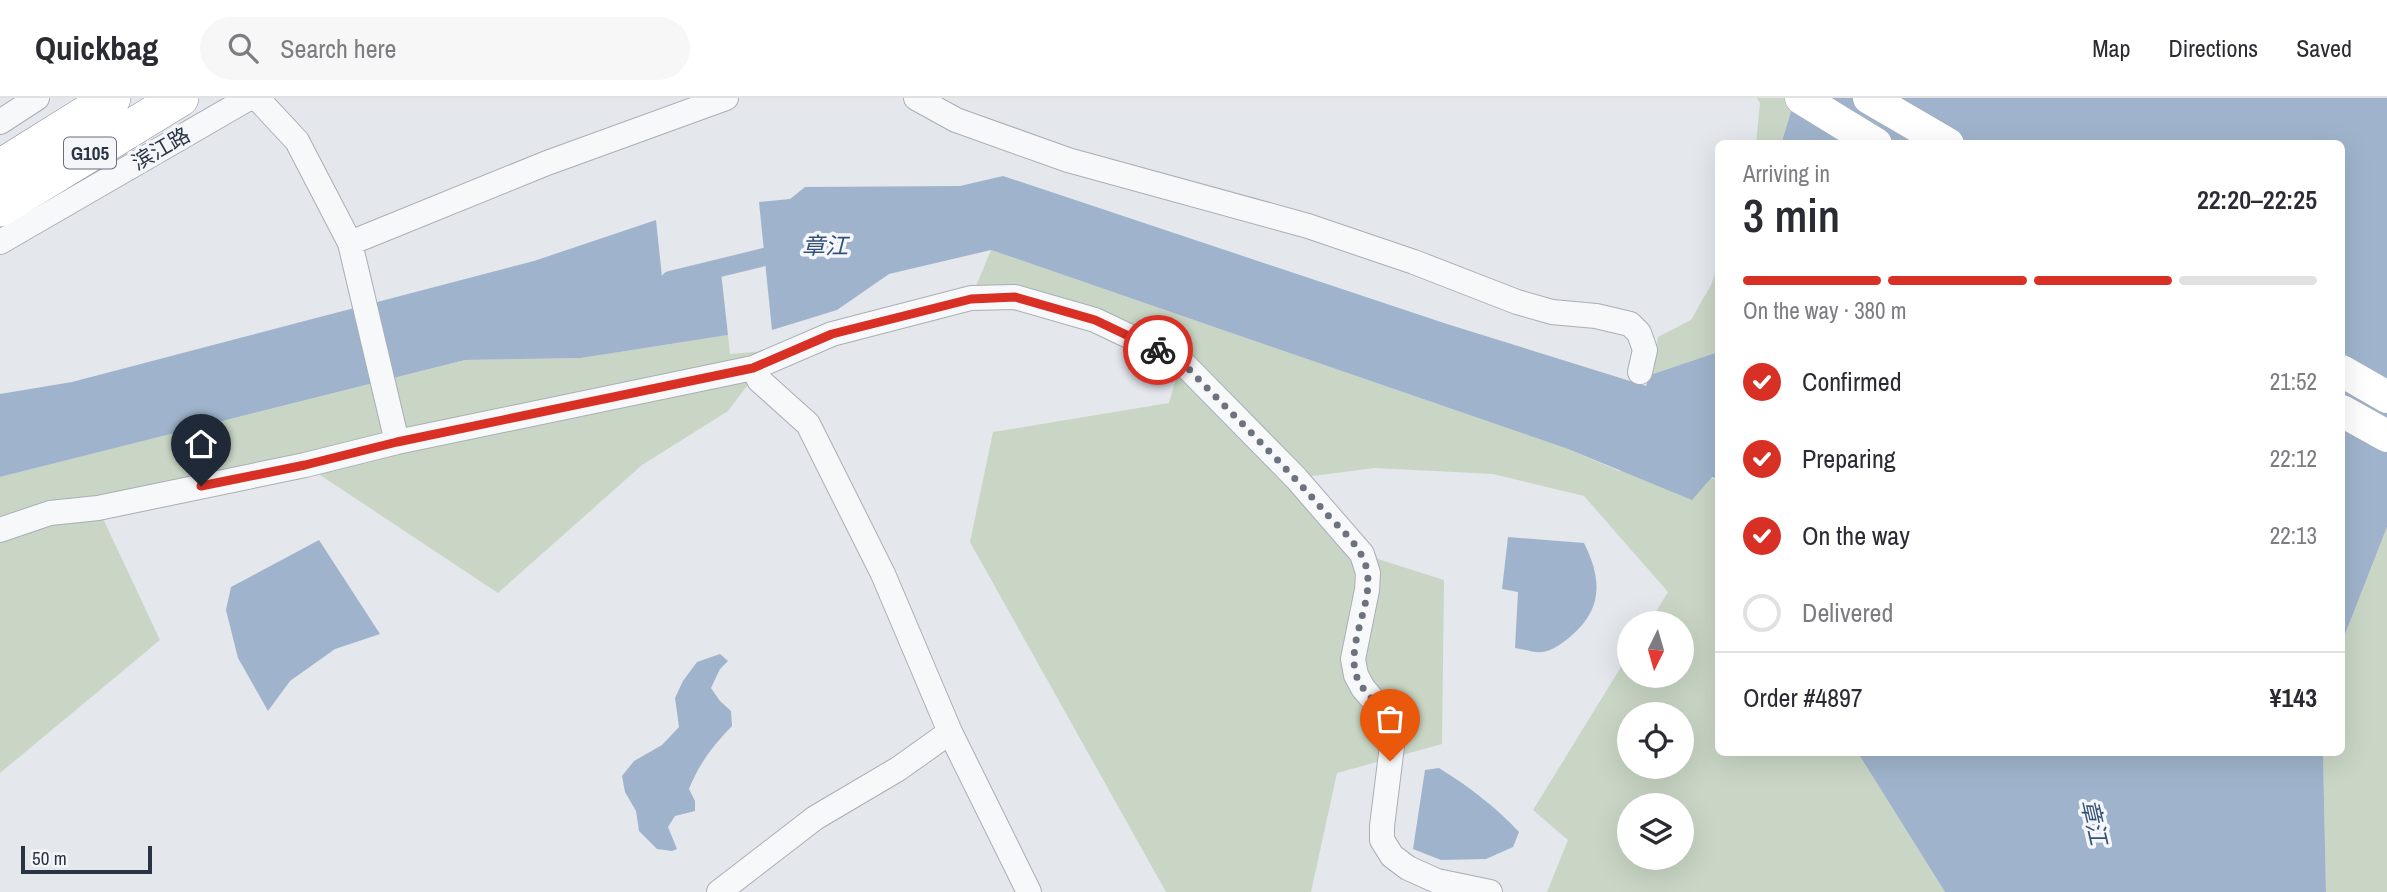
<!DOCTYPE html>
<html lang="en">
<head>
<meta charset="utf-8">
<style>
  :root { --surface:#fff; --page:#f7f7f7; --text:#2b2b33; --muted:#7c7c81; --line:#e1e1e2; --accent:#d93025 }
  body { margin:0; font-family:"Archivo Narrow","Noto Sans SC",sans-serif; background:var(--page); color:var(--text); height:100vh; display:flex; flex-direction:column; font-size:26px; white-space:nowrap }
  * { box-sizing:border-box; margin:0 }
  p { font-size:23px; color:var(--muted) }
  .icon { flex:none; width:38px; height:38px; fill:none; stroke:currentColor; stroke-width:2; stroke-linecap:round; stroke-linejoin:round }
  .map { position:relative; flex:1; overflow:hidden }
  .drawer { position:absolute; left:1715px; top:42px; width:630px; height:616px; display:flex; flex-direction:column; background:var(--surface); border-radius:10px; box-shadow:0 7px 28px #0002 }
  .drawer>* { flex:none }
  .needle { width:46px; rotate:185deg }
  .buttons { position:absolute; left:1617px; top:513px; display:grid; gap:14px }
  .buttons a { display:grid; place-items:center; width:77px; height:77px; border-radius:50%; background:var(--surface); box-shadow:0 7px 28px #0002; font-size:35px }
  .scale { position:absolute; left:21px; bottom:18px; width:131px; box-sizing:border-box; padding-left:7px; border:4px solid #2b3445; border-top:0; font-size:19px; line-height:24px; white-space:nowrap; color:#2b3445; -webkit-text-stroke:5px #f4f6f9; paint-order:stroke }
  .pin { position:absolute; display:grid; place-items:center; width:60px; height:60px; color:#fff; margin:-72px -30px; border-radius:50% 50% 50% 0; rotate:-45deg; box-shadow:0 0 7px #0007 }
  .pin .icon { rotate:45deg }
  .courier { position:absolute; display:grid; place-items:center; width:70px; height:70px; margin:-35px; border:5px solid #d93025; border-radius:50%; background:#fff; color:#222; box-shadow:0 2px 9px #0007 }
  .summary em { font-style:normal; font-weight:600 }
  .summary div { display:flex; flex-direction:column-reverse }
  .summary { display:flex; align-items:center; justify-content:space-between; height:119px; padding:0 28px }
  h1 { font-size:46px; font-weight:600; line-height:52px }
  .bar { display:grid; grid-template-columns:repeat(4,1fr); gap:10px 7px; align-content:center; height:84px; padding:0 28px }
  .bar i { height:9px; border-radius:5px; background:var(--line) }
  .bar .current { background:var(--accent) }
  .bar p { grid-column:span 4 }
  .line { display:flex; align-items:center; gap:18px; padding:0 28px; border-top:2px solid var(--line) }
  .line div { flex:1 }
  ol { padding:0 28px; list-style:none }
  li { display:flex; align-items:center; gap:21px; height:77px }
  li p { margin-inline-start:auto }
  li .icon { padding:7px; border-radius:50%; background:var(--accent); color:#fff; stroke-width:4 }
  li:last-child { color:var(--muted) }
  li i { width:38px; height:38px; border:4px solid var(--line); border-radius:50% }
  header { display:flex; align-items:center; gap:42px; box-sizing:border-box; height:98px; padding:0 35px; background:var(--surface); border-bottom:2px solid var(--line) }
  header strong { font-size:33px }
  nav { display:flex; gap:38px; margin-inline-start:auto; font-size:24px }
  .search { width:490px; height:63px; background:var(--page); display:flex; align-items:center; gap:18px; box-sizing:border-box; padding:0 24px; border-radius:38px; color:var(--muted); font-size:26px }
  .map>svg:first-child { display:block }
  .green { fill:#c9d6c5; fill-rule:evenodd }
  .water { fill:#9fb4cc }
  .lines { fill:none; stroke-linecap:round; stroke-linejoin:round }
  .canal { stroke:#9fb4cc; stroke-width:18 }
  .minor-casing { stroke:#a9aeb7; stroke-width:26 }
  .major-casing { stroke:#a3abb8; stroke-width:33 }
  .highway-casing { stroke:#8b94a3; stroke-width:38 }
  .minor { stroke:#f7f8fa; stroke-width:24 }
  .major { stroke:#fff; stroke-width:32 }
  .highway { stroke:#fff; stroke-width:37 }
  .done { stroke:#6c737f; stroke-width:7; stroke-dasharray:0 12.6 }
  .route { stroke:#d93025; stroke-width:9 }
  .labels { text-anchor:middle; stroke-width:7; stroke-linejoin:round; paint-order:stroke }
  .shield { fill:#f4f6f9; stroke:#676e7b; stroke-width:2 }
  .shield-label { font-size:19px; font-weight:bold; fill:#2b3445 }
  .street-label { font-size:21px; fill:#2b3445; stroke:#f4f6f9 }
  .water-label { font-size:23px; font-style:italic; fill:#34527a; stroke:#f4f6f9 }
</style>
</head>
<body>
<header>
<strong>Quickbag</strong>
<div class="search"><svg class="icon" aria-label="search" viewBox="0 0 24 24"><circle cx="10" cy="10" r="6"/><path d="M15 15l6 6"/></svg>Search here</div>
<nav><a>Map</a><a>Directions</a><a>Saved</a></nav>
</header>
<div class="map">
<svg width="2387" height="794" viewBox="0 0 2387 794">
  <rect width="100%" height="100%" fill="#e4e7ec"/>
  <path class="green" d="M 1757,0 L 1791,0 L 1793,7 L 1781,45 L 1756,46 L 1760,5 Z
    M 991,152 L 1568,351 L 1619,373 L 1718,381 L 1718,654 L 1858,655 L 1945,794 L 1547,794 L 1568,742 L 1533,712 L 1629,556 L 1629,578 L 1682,578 L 1682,525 L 1649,525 L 1668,494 L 1584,398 L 1493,376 L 1375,370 L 1297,380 L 1362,456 L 1444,482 L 1442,646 L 1337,675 L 1311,794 L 1166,794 L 970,444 L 993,334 L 1169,305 L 1181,263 L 1095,222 L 971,200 ZM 1629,616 L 1682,616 L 1682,668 L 1629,668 ZM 1629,707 L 1682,707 L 1682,760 L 1629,760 Z
    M 1718,167 L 1718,254 L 1650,277 L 1658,239 L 1691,222 L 1711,187 Z
    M 728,237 L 730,256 L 774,252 L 728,313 L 642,367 L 498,495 L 305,367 L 98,410 L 160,542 L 0,675 L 0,379 L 465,262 L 581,260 Z
    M 2387,429 L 2387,794 L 2326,794 L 2323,655 L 2342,654 L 2342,544 Z"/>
  <path class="water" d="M 1791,0 L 2387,0 L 2387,429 L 2342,544 L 2342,46 L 1781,46 L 1793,7 Z
    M 1003,78 L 1447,226 L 1646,288 L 1650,277 L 1718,254 L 1718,381 L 1712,379 L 1692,402 L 1568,351 L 991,152 L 889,176 L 837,212 L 772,232 L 759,104 L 790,101 L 805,89 L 960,88 Z
    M 656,122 L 662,179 L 721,174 L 728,237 L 581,260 L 465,262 L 0,379 L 0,296 L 72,284 L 534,163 Z
    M 1508,439 L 1584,445 C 1602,481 1603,511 1571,538 C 1564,544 1551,554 1542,554 C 1534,555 1523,551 1515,550 L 1518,494 L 1502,491 Z
    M 319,442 L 380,536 L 335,551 L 290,583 L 268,613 L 238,560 L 226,512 L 231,489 Z
    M 720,556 L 728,563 L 720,571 L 711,590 L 720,603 L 731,613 L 732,628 C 713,647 699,666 689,691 L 695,703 L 695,713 L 675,718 L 668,729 L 677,751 L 672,753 L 657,751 L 639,733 L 636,713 L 625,694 L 622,678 L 634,663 L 662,647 L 679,629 L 675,600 L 683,583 L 697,564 Z
    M 1858,655 L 2323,655 L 2326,794 L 1945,794 Z
    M 1439,670 C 1468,688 1496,709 1519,734 L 1513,749 L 1486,761 L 1441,762 L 1413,751 L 1425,672 Z"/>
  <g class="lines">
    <path class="canal" d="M 670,182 L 785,154"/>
    <defs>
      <path id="minor" d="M 257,0 L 297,43 L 350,145 L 397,344
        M 916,0 L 956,22 L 1068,62 L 1308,128 L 1414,164 L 1517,204 L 1552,214 L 1596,218 L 1630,226 L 1639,235 L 1645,252 L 1640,274
        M 0,24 L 37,0
        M 0,144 L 249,0
        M 350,145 L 547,65 L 726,0
        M 753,270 L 832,236 L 971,200 L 1015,199 L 1095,222 L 1181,263 L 1296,380 L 1362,456 L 1368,475 L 1367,492 L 1353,561 L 1356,577 L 1363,590 L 1380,610 L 1391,631 L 1392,648 L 1382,728 L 1382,742 L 1392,758 L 1408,770 L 1437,783 L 1490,794
        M 0,432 L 50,415 L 98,410 L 305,367 L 397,344 L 753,270 L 759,282 L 808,326 L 883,476 L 950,634 L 1029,794
        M 719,794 L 815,720 L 898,671 L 950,634"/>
      <path id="major" d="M 1801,0 L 1876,46
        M 1869,0 L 1948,46
        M 2342,273 L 2387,299
        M 2342,313 L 2387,338"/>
      <path id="highway" d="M 0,70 L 112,0
        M 0,110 L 180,0"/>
    </defs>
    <use href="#minor" class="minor-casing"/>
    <use href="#major" class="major-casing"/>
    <use href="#highway" class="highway-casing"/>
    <use href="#minor" class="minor"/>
    <use href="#major" class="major"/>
    <use href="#highway" class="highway"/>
  </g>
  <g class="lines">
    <path class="done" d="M 1158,252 L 1181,263 C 1229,313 1279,361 1324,413 C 1340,431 1363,449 1367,473 C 1373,505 1349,539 1355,573 C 1357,583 1364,592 1371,600 C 1388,619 1393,638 1390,663"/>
    <path class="route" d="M 201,388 L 305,367 L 397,344 L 753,270 L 832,236 L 971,201 L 1015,199 L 1095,222 L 1158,252"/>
  </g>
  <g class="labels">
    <rect class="shield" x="64" y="39.5" width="52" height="31" rx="5"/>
    <g class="shield-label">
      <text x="90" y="62">G105</text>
    </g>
    <g class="street-label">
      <text transform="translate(161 51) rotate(-30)" y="7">滨江路</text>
    </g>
    <g class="water-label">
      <text x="825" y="156">章江</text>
      <text transform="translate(2094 724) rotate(77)" y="8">章江</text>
    </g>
  </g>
</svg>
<div class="buttons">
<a><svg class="needle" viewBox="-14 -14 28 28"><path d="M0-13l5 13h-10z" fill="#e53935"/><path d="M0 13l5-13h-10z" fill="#7c7c81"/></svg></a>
<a><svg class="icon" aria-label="locate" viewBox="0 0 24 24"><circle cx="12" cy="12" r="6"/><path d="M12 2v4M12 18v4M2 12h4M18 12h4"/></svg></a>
<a><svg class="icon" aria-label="layers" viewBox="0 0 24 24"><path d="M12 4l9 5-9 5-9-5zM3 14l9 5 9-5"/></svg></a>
</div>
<div class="scale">50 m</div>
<div class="pin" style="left:1390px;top:663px;background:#ea580c"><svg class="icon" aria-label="bag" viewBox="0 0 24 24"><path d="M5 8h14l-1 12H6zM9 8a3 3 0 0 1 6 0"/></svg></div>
<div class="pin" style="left:201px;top:388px;background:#1f2937"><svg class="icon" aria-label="home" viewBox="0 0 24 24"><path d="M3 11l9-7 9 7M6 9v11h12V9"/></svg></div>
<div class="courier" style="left:1158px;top:252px"><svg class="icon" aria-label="bike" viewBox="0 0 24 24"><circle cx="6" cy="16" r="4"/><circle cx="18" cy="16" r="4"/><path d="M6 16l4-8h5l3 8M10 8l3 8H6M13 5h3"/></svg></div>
<section class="drawer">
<div class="summary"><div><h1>3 min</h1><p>Arriving in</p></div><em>22:20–22:25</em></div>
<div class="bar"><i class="current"></i><i class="current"></i><i class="current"></i><i></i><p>On the way · 380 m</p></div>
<ol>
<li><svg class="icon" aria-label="check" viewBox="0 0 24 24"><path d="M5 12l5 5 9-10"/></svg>Confirmed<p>21:52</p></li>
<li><svg class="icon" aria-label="check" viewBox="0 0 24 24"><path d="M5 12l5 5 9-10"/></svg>Preparing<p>22:12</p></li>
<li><svg class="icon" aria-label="check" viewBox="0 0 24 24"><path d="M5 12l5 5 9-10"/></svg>On the way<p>22:13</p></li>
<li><i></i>Delivered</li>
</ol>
<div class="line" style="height:91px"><div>Order #4897</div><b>¥143</b></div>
</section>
</div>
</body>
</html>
